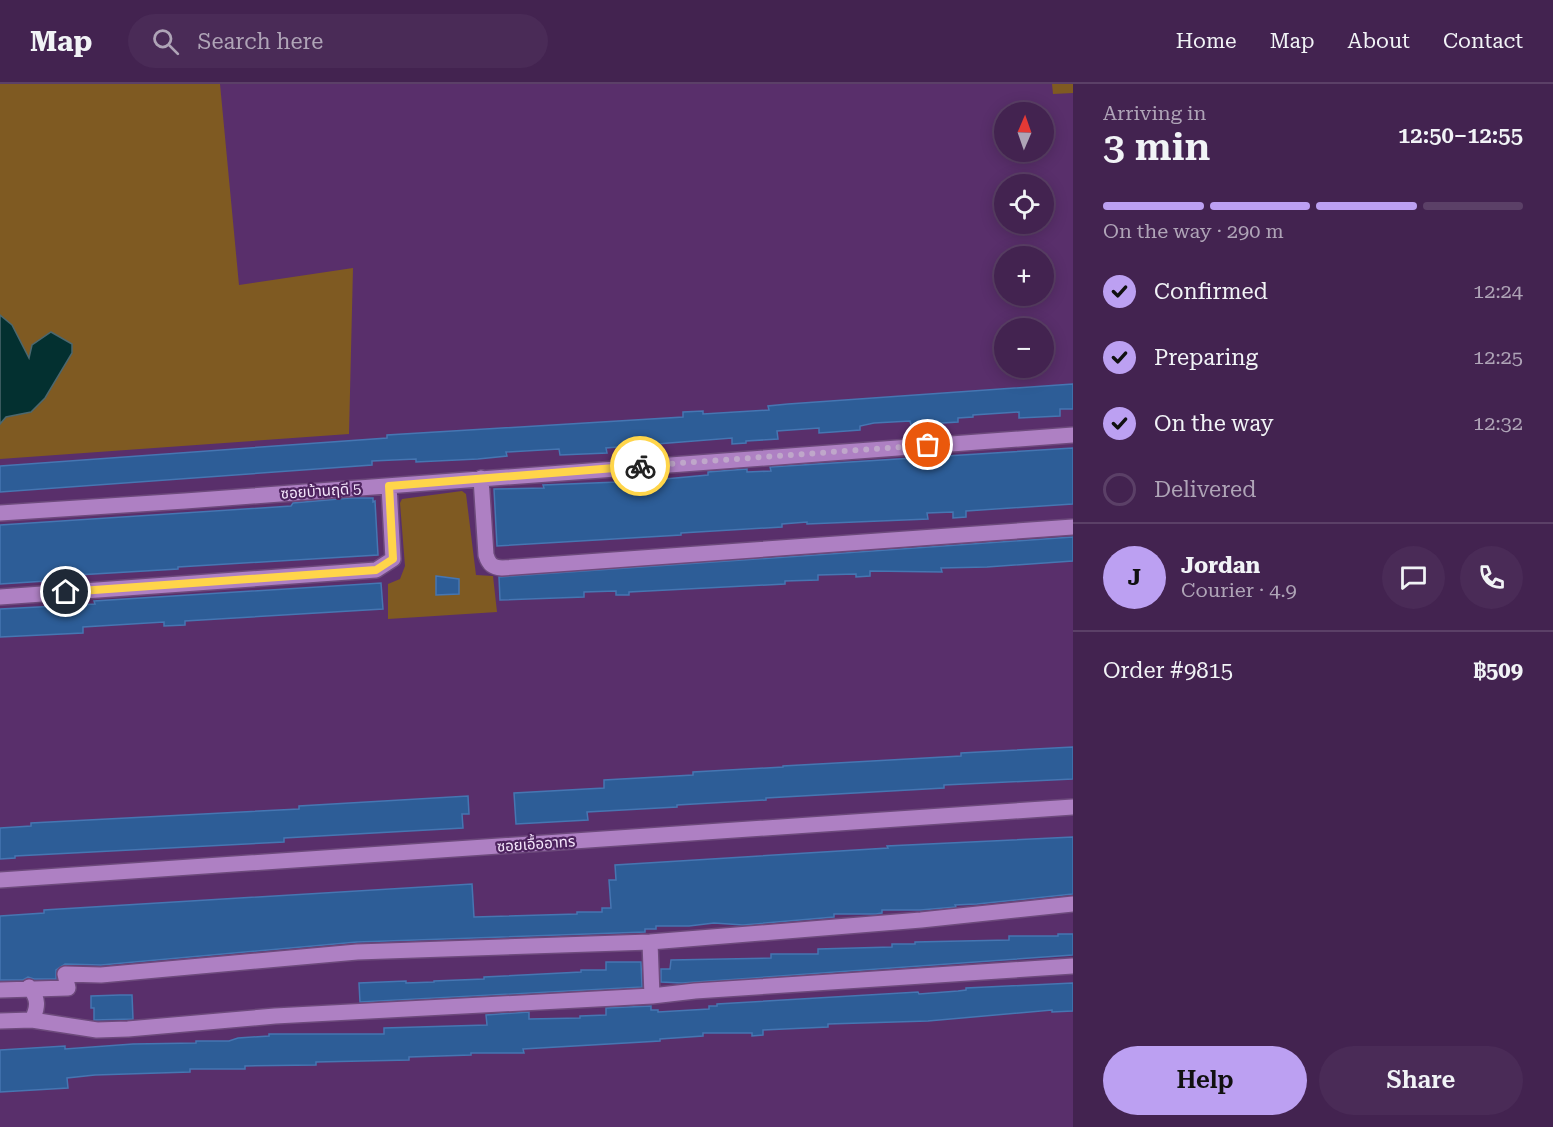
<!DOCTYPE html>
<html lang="en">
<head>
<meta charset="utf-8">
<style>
  :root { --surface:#432350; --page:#4a2b57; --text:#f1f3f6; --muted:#afa4b7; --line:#5b4067; --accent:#bca0f2 }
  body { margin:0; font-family:"Roboto Serif","Noto Sans Thai",serif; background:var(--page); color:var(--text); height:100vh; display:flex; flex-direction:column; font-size:22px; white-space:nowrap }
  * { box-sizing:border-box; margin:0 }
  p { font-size:20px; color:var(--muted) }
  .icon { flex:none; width:33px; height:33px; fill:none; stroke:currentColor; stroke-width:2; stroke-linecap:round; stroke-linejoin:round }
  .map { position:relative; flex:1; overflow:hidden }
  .sheet { display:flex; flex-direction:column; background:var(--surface); width:480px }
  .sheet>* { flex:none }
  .needle { width:39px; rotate:2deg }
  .buttons { position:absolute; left:994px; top:18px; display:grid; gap:12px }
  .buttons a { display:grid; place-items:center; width:60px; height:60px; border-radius:50%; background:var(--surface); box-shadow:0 3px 15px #0003,0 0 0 2px var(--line); font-size:30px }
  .pin { position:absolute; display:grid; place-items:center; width:51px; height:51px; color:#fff; margin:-26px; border:3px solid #fff; border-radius:50%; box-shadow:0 2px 6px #0007 }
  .courier { position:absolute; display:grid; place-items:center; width:60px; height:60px; margin:-30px; border:4px solid #ffd54a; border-radius:50%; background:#fff; color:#222; box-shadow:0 2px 8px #0007 }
  .head em { font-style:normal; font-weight:600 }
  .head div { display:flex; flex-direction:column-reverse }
  .head { display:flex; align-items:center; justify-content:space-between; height:102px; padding:0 30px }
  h1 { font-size:39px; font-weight:600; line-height:45px }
  .bar { display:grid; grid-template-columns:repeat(4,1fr); gap:9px 6px; align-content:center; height:72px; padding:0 30px }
  .bar i { height:8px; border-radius:4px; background:var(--line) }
  .bar .on { background:var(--accent) }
  .bar p { grid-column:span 4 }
  .line { display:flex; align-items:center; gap:15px; padding:0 30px; border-top:2px solid var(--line) }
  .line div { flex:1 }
  .round { display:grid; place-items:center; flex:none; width:63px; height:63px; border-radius:32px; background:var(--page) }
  ol { padding:0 30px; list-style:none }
  li { display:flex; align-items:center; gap:18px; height:66px }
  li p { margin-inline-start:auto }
  li .icon { padding:6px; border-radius:50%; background:var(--accent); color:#111; stroke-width:4 }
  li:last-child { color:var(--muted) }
  li i { width:33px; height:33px; border:3px solid var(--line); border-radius:50% }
  .button { display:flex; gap:12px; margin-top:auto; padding:12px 30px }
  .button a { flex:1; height:69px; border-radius:36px; background:var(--accent); color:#111; font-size:24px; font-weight:600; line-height:69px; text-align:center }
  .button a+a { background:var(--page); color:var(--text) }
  header { display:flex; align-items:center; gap:36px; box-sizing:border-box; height:84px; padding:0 30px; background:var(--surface); border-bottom:2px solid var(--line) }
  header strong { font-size:28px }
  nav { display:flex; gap:33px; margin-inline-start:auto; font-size:21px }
  .search { width:420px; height:54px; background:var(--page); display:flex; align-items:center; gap:15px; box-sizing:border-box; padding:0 21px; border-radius:33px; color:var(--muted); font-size:22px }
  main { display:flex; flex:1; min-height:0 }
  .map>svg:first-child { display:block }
  .green { fill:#7f5a22 }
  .water { fill:#033030; stroke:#4c676e; stroke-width:1.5 }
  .building { fill:#2d5d97; stroke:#4676b2; stroke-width:1.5 }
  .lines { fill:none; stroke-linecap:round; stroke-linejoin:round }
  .minor-casing { stroke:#6d4a7c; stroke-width:18 }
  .minor { stroke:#ae80c3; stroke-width:15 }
  .done { stroke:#bfa7ca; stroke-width:6; stroke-dasharray:0 10.8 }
  .route { stroke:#ffd54a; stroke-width:8 }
  .labels { text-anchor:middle; stroke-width:4.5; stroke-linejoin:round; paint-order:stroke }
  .street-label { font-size:15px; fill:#f6e8fd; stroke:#4e245f }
</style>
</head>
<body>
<header>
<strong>Map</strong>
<div class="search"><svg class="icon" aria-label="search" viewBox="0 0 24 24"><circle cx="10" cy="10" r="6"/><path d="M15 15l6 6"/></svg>Search here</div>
<nav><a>Home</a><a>Map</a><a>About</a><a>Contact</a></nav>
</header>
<main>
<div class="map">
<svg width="1073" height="1043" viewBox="0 0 1073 1043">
  <rect width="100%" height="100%" fill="#592f6b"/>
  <path class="green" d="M 0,0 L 220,0 L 239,201 L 353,184 L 349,350 L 0,375 L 0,340 L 6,333 L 31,328 L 45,314 L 57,292 L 29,275 L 12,241 L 0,231 Z
    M 1052,0 L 1073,0 L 1073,9 L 1053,10 Z
    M 462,407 L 466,410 L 476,491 L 493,492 L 497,528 L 388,535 L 388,500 L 400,495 L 405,482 L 400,419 L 402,415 Z"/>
  <path class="water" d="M 0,231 L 12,241 L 29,274 L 32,261 L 51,248 L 72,260 L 72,269 L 45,314 L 31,328 L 6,333 L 0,340 Z"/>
  <path class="building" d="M 1073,300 L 1073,325 L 1060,325 L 1060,332 L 1019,334 L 1019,328 L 973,331 L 973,333 L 958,334 L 958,338 L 911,341 L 910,337 L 874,339 L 860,342 L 860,346 L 833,348 L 819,349 L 819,344 L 777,347 L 778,355 L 746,357 L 746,359 L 732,360 L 732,354 L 606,364 L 607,369 L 560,371 L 559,365 L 506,368 L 507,372 L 478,375 L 416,378 L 416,375 L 372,377 L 372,381 L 0,408 L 0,382 L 387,354 L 387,351 L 683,333 L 683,328 L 703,327 L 703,330 L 769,326 L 768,322 L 788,320 Z
    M 1073,364 L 1073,420 L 966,427 L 966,433 L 953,434 L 953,428 L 927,429 L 928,435 L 807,440 L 807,438 L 782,440 L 782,443 L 681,449 L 681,451 L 497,462 L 494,405 L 544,404 L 543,401 L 618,398 L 617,395 L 631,394 L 632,398 L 708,391 L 708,388 L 747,385 L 747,388 L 771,387 L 770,383 Z
    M 350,414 L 373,414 L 373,418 L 375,417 L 378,471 L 178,483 L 178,485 L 77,491 L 77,495 L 0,500 L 0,441 L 291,422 L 293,419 Z
    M 1073,453 L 1073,477 L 987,483 L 941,484 L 942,488 L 870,487 L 870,492 L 856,493 L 856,490 L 818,491 L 818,496 L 785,497 L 785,500 L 629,508 L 629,511 L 616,511 L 616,507 L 584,508 L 584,513 L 500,516 L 499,493 Z
    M 436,492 L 459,495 L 459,510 L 436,511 Z
    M 381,499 L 383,525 L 185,537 L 185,541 L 164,542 L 164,538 L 83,543 L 83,549 L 0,553 L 0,525 L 95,520 L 94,517 Z
    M 1073,663 L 1073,695 L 944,701 L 944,704 L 766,714 L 766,716 L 677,721 L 677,723 L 587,728 L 588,736 L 516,740 L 514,709 L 604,704 L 604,696 L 693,691 L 693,688 L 783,683 L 783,682 L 961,672 L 961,669 Z
    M 468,712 L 469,730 L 462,730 L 463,744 L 284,754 L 284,758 L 15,772 L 15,774 L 0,775 L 0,744 L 31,742 L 31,739 L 299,725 L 299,722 Z
    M 1073,753 L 1073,810 L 977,820 L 955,821 L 956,823 L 920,826 L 882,826 L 882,829 L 876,830 L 834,830 L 834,833 L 743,841 L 714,839 L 689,842 L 656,842 L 656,845 L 645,845 L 645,848 L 357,858 L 101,881 L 65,880 L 56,886 L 56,895 L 34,895 L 28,893 L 23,896 L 0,896 L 0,832 L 44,829 L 44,826 L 472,800 L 474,833 L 577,830 L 577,828 L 602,828 L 602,824 L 611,824 L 609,796 L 616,796 L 615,781 L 888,764 L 887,762 Z
    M 1058,850 L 1073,850 L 1073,871 L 682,899 L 661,898 L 661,885 L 670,885 L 671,876 L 771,874 L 771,870 L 818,870 L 818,865 L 892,863 L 892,860 L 915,860 L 915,858 L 1009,856 L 1009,852 L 1058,852 Z
    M 606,878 L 641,878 L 642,903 L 360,918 L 359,899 L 406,897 L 406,899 L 434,898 L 434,897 L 484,895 L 484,893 L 581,888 L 581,886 L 606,886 Z
    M 1073,899 L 1073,927 L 1052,928 L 1052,926 L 928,937 L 828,940 L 828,943 L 763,946 L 763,951 L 752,952 L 752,949 L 703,949 L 703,952 L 660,955 L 660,957 L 523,965 L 524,969 L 471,969 L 471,971 L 409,973 L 409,976 L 316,978 L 316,981 L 245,982 L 245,985 L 190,985 L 190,988 L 95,991 L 67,994 L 68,1004 L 0,1008 L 0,966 L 65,962 L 65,965 L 133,960 L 196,959 L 196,957 L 229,957 L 238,954 L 269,952 L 269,950 L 384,950 L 384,944 L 487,941 L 486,931 L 529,928 L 529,935 L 580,934 L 580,932 L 606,931 L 606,924 L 651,922 L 651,926 L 658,926 L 658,928 L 709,925 L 709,922 L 717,922 L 717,920 L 918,908 L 919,910 L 958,907 L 966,906 L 966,904 Z
    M 120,911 L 132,911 L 133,935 L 94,936 L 94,924 L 91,924 L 91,912 Z"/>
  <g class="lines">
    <defs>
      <path id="minor" d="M 481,394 L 486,471 C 489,481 493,483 502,484 L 1073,443
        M 0,429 L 185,417 L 1073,351
        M 0,513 L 376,486 L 393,475 L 389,402
        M 0,796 L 1073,723
        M 650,858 L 652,912
        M 29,903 C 39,915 38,923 32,936
        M 0,906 L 68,904 L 65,890 L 101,891 L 357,868 L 650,858 L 921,836 L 1073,820
        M 0,937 L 32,936 L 97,946 L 128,945 L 275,932 L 652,912 L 695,907 L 1073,882"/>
    </defs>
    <use href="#minor" class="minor-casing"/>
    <use href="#minor" class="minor"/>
  </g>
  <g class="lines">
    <path class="done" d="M 640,382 L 928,361"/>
    <path class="route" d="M 66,508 L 376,486 L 393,475 L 389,402 L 640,382"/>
  </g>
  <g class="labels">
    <g class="street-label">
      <text transform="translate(321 407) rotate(-4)" y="5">ซอยบ้านฤดี 5</text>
      <text transform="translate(536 760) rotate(-4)" y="5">ซอยเอื้ออาทร</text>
    </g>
  </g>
</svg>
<div class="buttons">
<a><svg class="needle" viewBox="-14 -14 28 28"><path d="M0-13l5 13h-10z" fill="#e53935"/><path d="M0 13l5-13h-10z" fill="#afa4b7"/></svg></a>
<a><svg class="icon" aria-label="locate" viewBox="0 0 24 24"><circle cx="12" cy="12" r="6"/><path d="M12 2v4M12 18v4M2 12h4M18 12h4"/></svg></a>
<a>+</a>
<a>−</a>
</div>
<div class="pin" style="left:928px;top:361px;background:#ea580c"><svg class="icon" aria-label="bag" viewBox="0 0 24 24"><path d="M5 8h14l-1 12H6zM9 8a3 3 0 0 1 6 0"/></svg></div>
<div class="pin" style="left:66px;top:508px;background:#1f2937"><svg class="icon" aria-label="home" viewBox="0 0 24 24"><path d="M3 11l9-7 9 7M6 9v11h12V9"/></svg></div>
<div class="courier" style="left:640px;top:382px"><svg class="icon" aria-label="bike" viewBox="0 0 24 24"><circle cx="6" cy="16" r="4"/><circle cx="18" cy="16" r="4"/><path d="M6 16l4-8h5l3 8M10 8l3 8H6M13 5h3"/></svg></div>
</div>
<section class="sheet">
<div class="head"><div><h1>3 min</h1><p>Arriving in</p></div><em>12:50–12:55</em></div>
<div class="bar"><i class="on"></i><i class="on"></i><i class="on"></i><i></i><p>On the way · 290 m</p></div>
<ol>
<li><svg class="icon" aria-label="check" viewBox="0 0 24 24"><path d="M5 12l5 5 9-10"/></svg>Confirmed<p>12:24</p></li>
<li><svg class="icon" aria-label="check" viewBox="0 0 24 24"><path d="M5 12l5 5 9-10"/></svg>Preparing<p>12:25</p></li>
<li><svg class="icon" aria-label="check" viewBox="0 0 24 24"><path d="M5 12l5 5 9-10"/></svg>On the way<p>12:32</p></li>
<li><i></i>Delivered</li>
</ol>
<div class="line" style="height:108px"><b class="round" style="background:var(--accent);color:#111">J</b><div><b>Jordan</b><p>Courier · 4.9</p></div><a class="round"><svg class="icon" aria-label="chat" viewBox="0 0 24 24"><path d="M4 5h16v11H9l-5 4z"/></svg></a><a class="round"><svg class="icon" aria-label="phone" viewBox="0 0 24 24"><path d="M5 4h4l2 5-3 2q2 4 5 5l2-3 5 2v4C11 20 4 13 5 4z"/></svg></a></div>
<div class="line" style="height:78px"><div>Order #9815</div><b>฿509</b></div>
<div class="button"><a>Help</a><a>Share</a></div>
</section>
</main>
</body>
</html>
